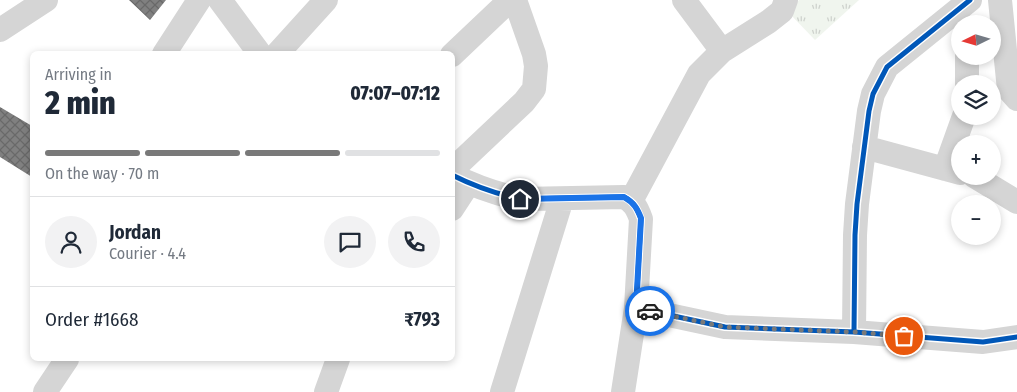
<!DOCTYPE html>
<html lang="en">
<head>
<meta charset="utf-8">
<style>
  :root { --surface:#fff; --page:#f2f2f3; --text:#1f2937; --muted:#747a83; --line:#e0e1e3; --accent:#797979 }
  body { margin:0; font-family:"Fira Sans Condensed",sans-serif; background:var(--page); color:var(--text); height:100vh; display:flex; flex-direction:column; font-size:19px; white-space:nowrap }
  * { box-sizing:border-box; margin:0 }
  p { font-size:16px; color:var(--muted) }
  .icon { flex:none; width:28px; height:28px; fill:none; stroke:currentColor; stroke-width:2; stroke-linecap:round; stroke-linejoin:round }
  .map { position:relative; flex:1; overflow:hidden }
  .drawer { position:absolute; left:30px; top:51px; width:425px; height:310px; display:flex; flex-direction:column; background:var(--surface); border-radius:8px; box-shadow:0 2px 8px #0003 }
  .drawer>* { flex:none }
  .needle { width:32px; rotate:265deg }
  .fabs { position:absolute; left:951px; top:15px; display:grid; gap:10px }
  .fabs a { display:grid; place-items:center; width:50px; height:50px; border-radius:50%; background:var(--surface); box-shadow:0 2px 8px #0003; font-size:25px }
  .pin { position:absolute; display:grid; place-items:center; width:42px; height:42px; color:#fff; margin:-21px; border:2px solid #fff; border-radius:50%; box-shadow:0 1px 5px #0007 }
  .courier { position:absolute; display:grid; place-items:center; width:50px; height:50px; margin:-25px; border:4px solid #1a73e8; border-radius:50%; background:#fff; color:#222; box-shadow:0 1px 6px #0007 }
  .summary em { font-style:normal; font-weight:800 }
  .summary div { display:flex; flex-direction:column-reverse }
  .summary { display:flex; align-items:center; justify-content:space-between; height:85px; padding:0 15px }
  h1 { font-size:32px; font-weight:800; line-height:38px }
  .bar { display:grid; grid-template-columns:repeat(4,1fr); gap:8px 5px; align-content:center; height:60px; padding:0 15px }
  .bar i { height:6px; border-radius:4px; background:var(--line) }
  .bar .selected { background:var(--accent) }
  .bar p { grid-column:span 4 }
  .line { display:flex; align-items:center; gap:12px; padding:0 15px; border-top:1px solid var(--line) }
  .line div { flex:1 }
  .round { display:grid; place-items:center; flex:none; width:52px; height:52px; border-radius:26px; background:var(--page) }
  .map>svg:first-child { display:block }
  .grass { fill:url(#grass-tufts) }
  .building { fill:url(#building-cross-hatch) }
  .lines { fill:none; stroke-linecap:round; stroke-linejoin:round }
  .minor { stroke:#d5d5d5; stroke-width:24 }
  .cycleway-casing { stroke:#fff; stroke-width:8 }
  .cycleway { stroke:#0057b8; stroke-width:5 }
  .done { stroke:#797979; stroke-width:5; stroke-dasharray:0 9 }
  .route { stroke:#1a73e8; stroke-width:6 }
</style>
</head>
<body>
<div class="map">
<svg width="1017" height="392" viewBox="0 0 1017 392">
  <defs>
    <pattern id="grass-tufts" width="24" height="20" patternUnits="userSpaceOnUse" patternTransform="scale(1.25)"><rect width="24" height="20" fill="#f0f5ee"/><path d="M3 7l-1-3M5 7V3M7 7l1-3M15 17l-1-3M17 17v-4M19 17l1-3" fill="none" stroke="#ced2cd"/></pattern>
    <pattern id="building-cross-hatch" width="8" height="8" patternUnits="userSpaceOnUse" patternTransform="scale(1.25)"><rect width="8" height="8" fill="#808080"/><path d="M0 0l8 8M0 8l8-8" fill="none" stroke="#696969"/></pattern>
  </defs>
  <rect width="100%" height="100%" fill="#fff"/>
  <path class="grass" d="M 799,0 L 859,0 L 815,40 L 788,12 Z"/>
  <path class="building" d="M 129,0 L 166,0 L 150,20 Z
    M 0,107 L 32,126 L 32,177 L 0,157 Z"/>
  <g class="lines">
    <path class="minor" d="M 220,0 L 260,54
      M 684,0 L 722,51
      M 1000,0 L 1009,90 L 1017,99
      M 0,30 L 46,0
      M 164,54 L 199,0
      M 277,54 L 326,0
      M 452,55 L 510,0
      M 967,56 L 967,84
      M 864,147 L 960,173
      M 945,169 L 964,116
      M 452,170 L 524,102 L 534,89 L 536,66 L 534,54 L 515,0
      M 452,175 C 474,186 497,194 520,199 L 624,197 C 634,202 637,208 641,219 L 636,308 L 725,327 L 854,332 L 983,342 L 1017,337
      M 974,176 L 1017,202
      M 631,201 L 699,74 L 722,51 L 768,22 L 782,11 L 786,0
      M 452,209 L 469,183
      M 854,332 L 855,235 L 857,204 L 869,111 L 873,94 L 887,67 L 970,0
      M 45,392 L 67,359
      M 326,392 L 338,359
      M 502,392 L 562,199
      M 623,392 L 636,308"/>
    <defs>
      <path id="cycleway" d="M 452,175 C 474,186 497,194 520,199 L 624,197 C 634,202 637,208 641,219 L 636,308 L 725,327 L 854,332 L 983,342 L 1017,337
        M 854,332 L 855,235 L 857,204 L 869,111 L 873,94 L 887,67 L 970,0"/>
    </defs>
    <use href="#cycleway" class="cycleway-casing"/>
    <use href="#cycleway" class="cycleway"/>
  </g>
  <g class="lines">
    <path class="done" d="M 650,311 L 725,327 L 854,332 L 904,336"/>
    <path class="route" d="M 520,199 L 624,197 C 634,203 637,208 641,218 L 636,308 L 650,311"/>
  </g>
</svg>
<div class="fabs">
<a><svg class="needle" viewBox="-14 -14 28 28"><path d="M0-13l5 13h-10z" fill="#e53935"/><path d="M0 13l5-13h-10z" fill="#747a83"/></svg></a>
<a><svg class="icon" aria-label="layers" viewBox="0 0 24 24"><path d="M12 4l9 5-9 5-9-5zM3 14l9 5 9-5"/></svg></a>
<a>+</a>
<a>−</a>
</div>
<div class="pin" style="left:904px;top:336px;background:#ea580c"><svg class="icon" aria-label="bag" viewBox="0 0 24 24"><path d="M5 8h14l-1 12H6zM9 8a3 3 0 0 1 6 0"/></svg></div>
<div class="pin" style="left:520px;top:199px;background:#1f2937"><svg class="icon" aria-label="home" viewBox="0 0 24 24"><path d="M3 11l9-7 9 7M6 9v11h12V9"/></svg></div>
<div class="courier" style="left:650px;top:311px"><svg class="icon" aria-label="car" viewBox="0 0 24 24"><path d="M5 17H2v-5l4-1 3-4h7l3 4 3 1v5h-3M9 17h6M6 11h13"/><circle cx="7" cy="17" r="2"/><circle cx="17" cy="17" r="2"/></svg></div>
<section class="drawer">
<div class="summary"><div><h1>2 min</h1><p>Arriving in</p></div><em>07:07–07:12</em></div>
<div class="bar"><i class="selected"></i><i class="selected"></i><i class="selected"></i><i></i><p>On the way · 70 m</p></div>
<div class="line" style="height:90px"><a class="round"><svg class="icon" aria-label="person" viewBox="0 0 24 24"><circle cx="12" cy="8" r="4"/><path d="M4 21q1-7 8-7t8 7"/></svg></a><div><b>Jordan</b><p>Courier · 4.4</p></div><a class="round"><svg class="icon" aria-label="chat" viewBox="0 0 24 24"><path d="M4 5h16v11H9l-5 4z"/></svg></a><a class="round"><svg class="icon" aria-label="phone" viewBox="0 0 24 24"><path d="M5 4h4l2 5-3 2q2 4 5 5l2-3 5 2v4C11 20 4 13 5 4z"/></svg></a></div>
<div class="line" style="height:65px"><div>Order #1668</div><b>₹793</b></div>
</section>
</div>
</body>
</html>
